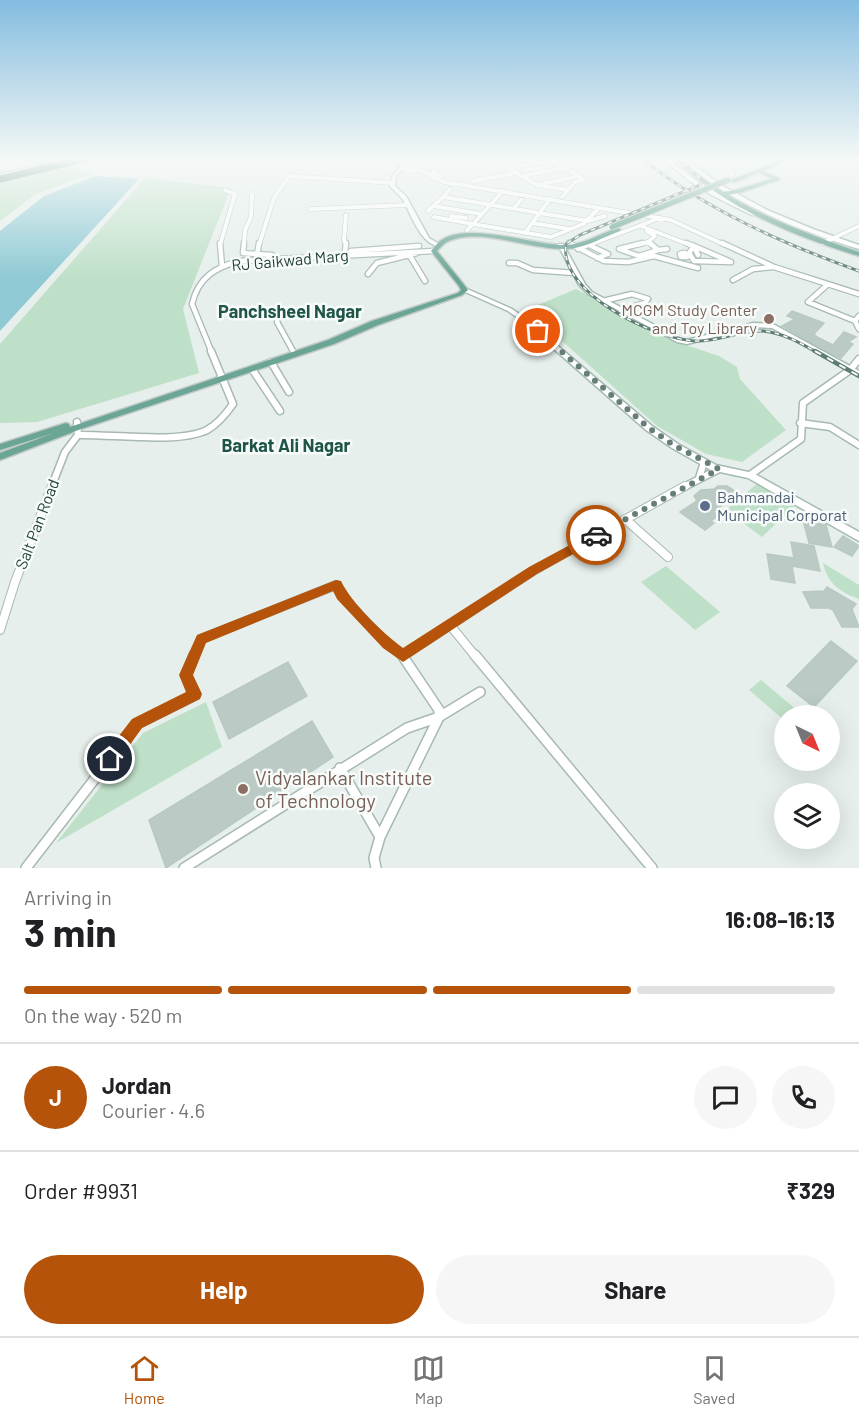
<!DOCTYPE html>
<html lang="en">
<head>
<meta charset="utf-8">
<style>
  :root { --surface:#fff; --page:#f6f6f6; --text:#202124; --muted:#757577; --line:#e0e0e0; --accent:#b45309 }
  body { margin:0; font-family:Barlow,sans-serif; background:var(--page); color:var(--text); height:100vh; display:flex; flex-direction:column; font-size:22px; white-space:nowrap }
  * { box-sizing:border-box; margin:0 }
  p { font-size:20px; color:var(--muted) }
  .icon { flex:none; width:33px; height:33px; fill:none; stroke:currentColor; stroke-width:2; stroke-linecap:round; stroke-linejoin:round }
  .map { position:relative; height:868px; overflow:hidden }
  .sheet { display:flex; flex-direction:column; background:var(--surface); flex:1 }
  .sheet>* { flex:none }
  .needle { width:39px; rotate:137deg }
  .controls { position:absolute; left:774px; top:705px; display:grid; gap:12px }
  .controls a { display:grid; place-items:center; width:66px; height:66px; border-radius:50%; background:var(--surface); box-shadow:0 6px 24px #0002; font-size:30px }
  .pin { position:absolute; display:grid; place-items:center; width:51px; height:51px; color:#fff; margin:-26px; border:3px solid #fff; border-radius:50%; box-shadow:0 2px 6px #0007 }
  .courier { position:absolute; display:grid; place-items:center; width:60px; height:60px; margin:-30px; border:4px solid #b45309; border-radius:50%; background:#fff; color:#222; box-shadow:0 2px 8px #0007 }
  .headline em { font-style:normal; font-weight:700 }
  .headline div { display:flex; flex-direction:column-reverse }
  .headline { display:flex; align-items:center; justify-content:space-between; height:102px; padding:0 24px }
  h1 { font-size:39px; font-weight:700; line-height:45px }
  .bar { display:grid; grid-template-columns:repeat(4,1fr); gap:9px 6px; align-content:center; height:72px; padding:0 24px }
  .bar i { height:8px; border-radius:4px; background:var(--line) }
  .bar .on { background:var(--accent) }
  .bar p { grid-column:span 4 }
  .line { display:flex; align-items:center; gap:15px; padding:0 24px; border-top:2px solid var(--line) }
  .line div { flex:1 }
  .round { display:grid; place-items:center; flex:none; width:63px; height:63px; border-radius:32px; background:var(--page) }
  .button { display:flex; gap:12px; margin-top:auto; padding:12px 24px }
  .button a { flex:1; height:69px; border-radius:36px; background:var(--accent); color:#fff; font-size:24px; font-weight:700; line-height:69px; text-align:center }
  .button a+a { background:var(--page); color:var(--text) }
  .dock { display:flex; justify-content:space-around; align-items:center; height:84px; border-top:2px solid var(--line); background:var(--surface); font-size:16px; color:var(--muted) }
  .dock a { display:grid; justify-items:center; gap:3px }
  .dock .on { color:var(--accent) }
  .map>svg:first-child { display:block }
  .green { fill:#bfe0c8 }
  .water { fill:#8ec9d4 }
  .building { fill:#bbcac4; stroke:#b8c9c2; stroke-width:1.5 }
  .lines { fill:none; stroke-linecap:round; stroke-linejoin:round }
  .street-far4-casing { stroke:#a8b8b2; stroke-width:5 }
  .street-far3-casing { stroke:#a8b8b2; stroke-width:7 }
  .street-far2-casing { stroke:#a8b8b2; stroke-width:9 }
  .street-far1-casing { stroke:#a8b8b2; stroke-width:10 }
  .street-casing { stroke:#a8b8b2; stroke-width:12 }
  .secondary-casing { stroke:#a4bbb3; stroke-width:3 }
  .primary-casing { stroke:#c2cac8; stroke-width:3 }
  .street-far4 { stroke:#fff; stroke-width:4 }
  .street-far3 { stroke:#fff; stroke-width:4.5 }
  .street-far2 { stroke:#fff; stroke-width:6 }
  .street-far1 { stroke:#fff; stroke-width:8 }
  .street { stroke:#fff; stroke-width:9 }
  .secondary { fill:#fff; fill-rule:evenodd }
  .primary { fill:#6aa596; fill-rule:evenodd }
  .rail-far1-casing { stroke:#5f7d75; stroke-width:3 }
  .rail-casing { stroke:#5f7d75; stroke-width:4.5 }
  .rail-far1 { stroke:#f7fbf9; stroke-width:1.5; stroke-dasharray:4.5; stroke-linecap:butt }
  .rail { stroke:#f7fbf9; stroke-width:2; stroke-dasharray:7; stroke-linecap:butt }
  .primary-bridge-casing { stroke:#c2cac8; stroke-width:7; stroke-linecap:butt }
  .highway-bridge-casing { stroke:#c2cac8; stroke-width:8; stroke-linecap:butt }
  .primary-bridge { stroke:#6aa596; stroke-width:5 }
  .highway-bridge { stroke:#2f6f62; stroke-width:7 }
  .route { fill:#b45309 }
  .done { stroke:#687f78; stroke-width:6; stroke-dasharray:0 10.8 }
  .education-dot { fill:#8d6e63; stroke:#f7fbf9; stroke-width:2 }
  .service-dot { fill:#5c6f8a; stroke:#f7fbf9; stroke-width:2 }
  .labels { text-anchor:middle; stroke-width:5; stroke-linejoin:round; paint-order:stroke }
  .street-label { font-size:16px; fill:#24423a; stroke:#f7fbf9 }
  .education-label { font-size:16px; fill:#785e54; stroke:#f7fbf9; text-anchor:end }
  .service-label { font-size:16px; fill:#4e5e75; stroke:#f7fbf9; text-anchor:start }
  .neighbourhood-label { font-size:18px; font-weight:bold; fill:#1f5548; stroke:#f7fbf9 }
  .near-education-label { font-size:20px; fill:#785e54; stroke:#f7fbf9; text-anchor:start }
</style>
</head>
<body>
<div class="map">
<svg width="859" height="868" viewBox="0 0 859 868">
  <rect width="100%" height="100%" fill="#e6efeb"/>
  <path class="green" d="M 61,166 L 93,173 L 34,195 L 0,221 L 0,183 Z
    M 145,178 L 231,188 L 183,309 L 199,373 L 37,422 L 0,423 L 0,344 Z
    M 576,289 L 671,340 L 719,356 L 737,367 L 740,379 L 786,430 L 742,462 L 706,454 L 657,426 L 561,340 L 521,312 Z
    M 758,483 L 796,504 L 762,537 L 728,512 L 728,508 Z
    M 823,563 L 859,585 L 859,599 C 841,593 827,583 823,563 Z
    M 666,566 L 720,612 L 695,630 L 641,582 Z
    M 761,680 L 798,711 L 793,715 L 784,716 L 784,720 L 749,690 Z
    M 206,702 L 222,747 L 56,843 L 143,733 Z"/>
  <path class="water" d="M 96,176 L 139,179 L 0,331 L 0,231 L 44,196 Z"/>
  <path class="building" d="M 792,311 L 824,323 L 814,334 L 817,337 L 833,345 L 844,332 L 856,337 L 848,342 L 853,344 L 841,358 L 826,351 L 782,326 L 795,319 L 787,316 Z
    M 718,486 L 727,486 L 738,493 L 713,512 L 719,515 L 711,521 L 714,523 L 705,530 L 680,512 L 697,501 L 694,496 L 701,490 L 714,489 Z
    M 803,520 L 826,525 L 832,547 L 809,543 Z
    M 843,536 L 859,546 L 852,556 L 834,547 Z
    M 791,542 L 814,546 L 820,571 L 792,566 L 795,583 L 771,579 L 767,554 L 794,558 Z
    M 827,587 L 856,604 L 852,609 L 859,627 L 842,627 L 833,610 L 829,608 L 811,608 L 803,592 L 824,591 Z
    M 831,641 L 857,661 L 814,707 L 787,686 Z
    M 288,662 L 307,696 L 229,739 L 213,702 Z
    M 312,721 L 333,757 L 166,868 L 149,820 Z"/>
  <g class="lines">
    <defs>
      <path id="street-far4" d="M 482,158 L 487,161 L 495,160
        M 491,158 L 537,185 L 568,190
        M 505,158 L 520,167
        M 715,158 L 733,174
        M 439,161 L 457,158
        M 512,162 L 533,158
        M 404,166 L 410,165 L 444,182 L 671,220 L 725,245
        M 509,168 L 550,160
        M 405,170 L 417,170
        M 526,170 L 550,166 L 544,162
        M 433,172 L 442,176
        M 522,176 L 564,168
        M 431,177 L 440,158
        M 474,181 L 515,173
        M 542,184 L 579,176 L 547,158
        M 450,189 L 443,197 L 588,221 L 605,216
        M 503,191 L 473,224 L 551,237 L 583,224 L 597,210
        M 562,197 L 575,182 L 584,180 L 579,176
        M 433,206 L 481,214
        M 514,208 L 521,200
        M 310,209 L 408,205
        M 428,211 L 443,197
        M 346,215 L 344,240 L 346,245
        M 451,216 L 466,218
        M 434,217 L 473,224 L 467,230
        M 532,223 L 569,229
        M 641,226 L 690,245
        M 647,231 L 655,236 L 648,242
        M 525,233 L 550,199
        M 648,242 L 651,245
        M 568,243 L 572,245
        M 823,243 L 859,226
        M 220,245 L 235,194 L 225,190
        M 244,245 L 245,230 L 251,217 L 252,194
        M 259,245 L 274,198 L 289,176 L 393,183
        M 589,245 L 660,218
        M 637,245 L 648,242"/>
      <path id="street-far3" d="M 220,243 L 222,266
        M 244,243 L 243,253 L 272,255
        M 569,243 L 604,261 L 628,262 L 654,256 L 698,268
        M 643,243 L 619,249 L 639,256 L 658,250 L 650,243
        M 686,243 L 694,246
        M 722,243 L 774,267 L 859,294
        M 589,245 L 608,254 L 597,258
        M 694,246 L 689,253 L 694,261 L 731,262 L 694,246
        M 694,246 L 698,255
        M 578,249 L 593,243
        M 658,250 L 667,249
        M 345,251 L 346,243
        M 351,251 L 419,246
        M 683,253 L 685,253 L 687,257 L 681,257 L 680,254 Z
        M 257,255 L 259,243
        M 410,256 L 425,281
        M 509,263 L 517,263 L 533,270 L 575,273
        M 368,274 L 377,263 L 417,253
        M 733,280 L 753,269 L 773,267
        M 827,285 L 808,302 L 855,321
        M 603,301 L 632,294 L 648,299 L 645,303 L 621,310
        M 279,307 L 277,322 L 293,351
        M 859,316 L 855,321 L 859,329
        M 212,353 L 192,304 C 198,278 215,267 240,261 L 434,251"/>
      <path id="street-far2" d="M 271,362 L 289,392
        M 252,369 L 280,411
        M 800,423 L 830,427 L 859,445
        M 78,435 C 111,434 179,444 207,430 C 218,424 226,414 233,404 L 211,351
        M 750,475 L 801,439 L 803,403 L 850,370 L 859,359
        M 699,478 L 704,462
        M 51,488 L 65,452 L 78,435 L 77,422
        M 682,488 L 719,469"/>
      <path id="street-far1" d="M 625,519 L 668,557
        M 450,625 L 476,657
        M 0,630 L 15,582 L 52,486
        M 403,656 L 533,571 L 685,486
        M 194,657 L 201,639 L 336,585 L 341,595 L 387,644 L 404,657"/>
      <path id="street" d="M 475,655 L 652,868
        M 340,768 L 380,837
        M 26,868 L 137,724 L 195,695 L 186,675 L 194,655
        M 184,868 L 407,728 L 439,717 L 480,692
        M 376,868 L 374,858 L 380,837 L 439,717 L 439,710 L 402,655"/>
      <path id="secondary" d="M 393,158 L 398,158 L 406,166 L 396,176 L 395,186 L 406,196 L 429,238 L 439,244 L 439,246 C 421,245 411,214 403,200 C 399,194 394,191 390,186 L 392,176 L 401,166 Z
        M 664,158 L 669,158 L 677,166 L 698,182 L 757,214 L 752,215 C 720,200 688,185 664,158 Z
        M 679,158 L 684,158 L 723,186 L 767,210 L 813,229 L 859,245 L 859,249 C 799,231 725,200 679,158 Z
        M 67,159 L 69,159 L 69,161 L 0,176 L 0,174 Z
        M 559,244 L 563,244 L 585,284 L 592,292 L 681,339 L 687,340 L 753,323 L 773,324 L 859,371 L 859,376 L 772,328 L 753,327 L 687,344 L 677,342 L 588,294 L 579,285 L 558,245 Z
        M 465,288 L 512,309 L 526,319 L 652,426 L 678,444 L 716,465 L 753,473 L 859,532 L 859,541 L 748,478 L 711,470 L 672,448 L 646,430 L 522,321 L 508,311 L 463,291 L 462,290 Z"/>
      <path id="primary" d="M 675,158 L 680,158 L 698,174 L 723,192 L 736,190 L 772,179 L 759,172 L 735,182 L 730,181 L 786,158 L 792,158 L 763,171 L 779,178 L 779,180 L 739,193 L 728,195 C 769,220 814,236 859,252 L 859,256 C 796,237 720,206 675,158 Z
        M 618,228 L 620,229 L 620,231 C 603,237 586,248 567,249 C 533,251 479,226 447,242 C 443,244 440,248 437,251 L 468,290 L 462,295 L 378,325 L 334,344 L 81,429 L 0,460 L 0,453 L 54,433 L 0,450 L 0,444 L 66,423 L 69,424 L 70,427 L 328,340 L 372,321 L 458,293 L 461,290 L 459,286 L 431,251 C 434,248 437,243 440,241 C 467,221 533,245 565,245 C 583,245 601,233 618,228 Z"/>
    </defs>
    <use href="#street-far4" class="street-far4-casing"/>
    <use href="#street-far3" class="street-far3-casing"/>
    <use href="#street-far2" class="street-far2-casing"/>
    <use href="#street-far1" class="street-far1-casing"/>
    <use href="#street" class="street-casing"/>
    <use href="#secondary" class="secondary-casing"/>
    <use href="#primary" class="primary-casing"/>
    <use href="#street-far4" class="street-far4"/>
    <use href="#street-far3" class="street-far3"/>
    <use href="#street-far2" class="street-far2"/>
    <use href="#street-far1" class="street-far1"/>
    <use href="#street" class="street"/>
    <use href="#secondary" class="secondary"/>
    <use href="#primary" class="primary"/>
    <defs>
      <path id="rail-far1" d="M 641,158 C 707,210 781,243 859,271
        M 676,158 L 702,180 L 700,185 L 580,235 L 566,244 C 558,293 655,339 695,341 C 718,342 740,330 763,331 C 783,333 801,343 818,353"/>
      <path id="rail" d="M 815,351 L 859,376"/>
    </defs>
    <use href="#rail-far1" class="rail-far1-casing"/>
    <use href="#rail" class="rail-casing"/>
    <use href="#rail-far1" class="rail-far1"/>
    <use href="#rail" class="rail"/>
    <defs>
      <path id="primary-bridge" d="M 612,227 L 728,180"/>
      <path id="highway-bridge" d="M 0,179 L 87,158"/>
    </defs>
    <use href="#primary-bridge" class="primary-bridge-casing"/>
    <use href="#highway-bridge" class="highway-bridge-casing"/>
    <use href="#primary-bridge" class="primary-bridge"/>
    <use href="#highway-bridge" class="highway-bridge"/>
  </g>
  <linearGradient id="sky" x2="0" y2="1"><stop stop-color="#84bce0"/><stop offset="0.57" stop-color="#f4f8f6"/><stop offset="1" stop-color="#f4f8f6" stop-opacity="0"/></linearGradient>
  <rect width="859" height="279" fill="url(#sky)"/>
  <path class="route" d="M 596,531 L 600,532 L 600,539 L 537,574 L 403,662 L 383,648 L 337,599 L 333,591 L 206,643 L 193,675 L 202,694 L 200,699 L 142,728 L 116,764 L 110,766 L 105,764 L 103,759 L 105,754 L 132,719 L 186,692 L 179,675 L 197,635 L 336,580 L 341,581 C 352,604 383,633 403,648 L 529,567 Z"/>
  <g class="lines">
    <path class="done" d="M 538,331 L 649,428 L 675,446 L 719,469 L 596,535"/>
  </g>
  <g class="education-dot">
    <circle cx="769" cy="319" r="6"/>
    <circle cx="243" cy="789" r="6"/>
  </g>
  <circle class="service-dot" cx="705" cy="506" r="6"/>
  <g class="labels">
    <g class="street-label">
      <text transform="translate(290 260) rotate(-5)" y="6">RJ Gaikwad Marg</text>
      <text transform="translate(37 524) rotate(-69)" y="6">Salt Pan Road</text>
    </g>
    <g class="education-label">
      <text x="757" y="316">MCGM Study Center<tspan x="757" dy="18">and Toy Library</tspan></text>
    </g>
    <g class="service-label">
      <text x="717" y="503">Bahmandai<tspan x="717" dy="18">Municipal Corporat</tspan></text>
    </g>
    <g class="neighbourhood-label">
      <text x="290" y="318">Panchsheel Nagar</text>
      <text x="286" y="452">Barkat Ali Nagar</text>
    </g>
    <g class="near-education-label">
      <text x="255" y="785">Vidyalankar Institute<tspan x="255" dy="23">of Technology</tspan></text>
    </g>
  </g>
</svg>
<div class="controls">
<a><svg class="needle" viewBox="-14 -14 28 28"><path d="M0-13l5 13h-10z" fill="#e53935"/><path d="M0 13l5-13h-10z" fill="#757577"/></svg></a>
<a><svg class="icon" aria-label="layers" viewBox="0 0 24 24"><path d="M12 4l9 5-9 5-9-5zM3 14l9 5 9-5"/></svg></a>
</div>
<div class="pin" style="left:538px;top:331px;background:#ea580c"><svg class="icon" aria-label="bag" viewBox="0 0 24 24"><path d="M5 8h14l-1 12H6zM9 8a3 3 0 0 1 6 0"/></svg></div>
<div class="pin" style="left:110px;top:759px;background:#1f2937"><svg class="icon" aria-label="home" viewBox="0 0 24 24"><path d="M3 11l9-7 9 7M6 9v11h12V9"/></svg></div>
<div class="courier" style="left:596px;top:535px"><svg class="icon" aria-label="car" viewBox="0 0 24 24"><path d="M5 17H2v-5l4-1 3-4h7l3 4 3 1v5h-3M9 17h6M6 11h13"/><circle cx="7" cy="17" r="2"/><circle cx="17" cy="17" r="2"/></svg></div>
</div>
<section class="sheet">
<div class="headline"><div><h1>3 min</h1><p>Arriving in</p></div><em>16:08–16:13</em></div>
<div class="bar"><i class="on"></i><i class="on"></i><i class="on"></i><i></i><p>On the way · 520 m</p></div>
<div class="line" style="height:108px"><b class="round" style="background:var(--accent);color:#fff">J</b><div><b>Jordan</b><p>Courier · 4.6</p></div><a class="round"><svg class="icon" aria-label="chat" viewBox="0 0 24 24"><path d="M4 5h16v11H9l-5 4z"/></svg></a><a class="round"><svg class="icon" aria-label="phone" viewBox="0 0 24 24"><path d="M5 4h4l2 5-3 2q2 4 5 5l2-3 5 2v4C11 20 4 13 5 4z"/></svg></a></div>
<div class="line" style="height:78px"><div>Order #9931</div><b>₹329</b></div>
<div class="button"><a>Help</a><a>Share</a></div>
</section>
<nav class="dock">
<a class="on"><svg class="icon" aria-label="home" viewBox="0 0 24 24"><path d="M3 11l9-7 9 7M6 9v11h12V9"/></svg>Home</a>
<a><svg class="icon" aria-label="map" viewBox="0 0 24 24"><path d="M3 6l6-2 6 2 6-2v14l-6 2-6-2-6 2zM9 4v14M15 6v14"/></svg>Map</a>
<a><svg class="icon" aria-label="saved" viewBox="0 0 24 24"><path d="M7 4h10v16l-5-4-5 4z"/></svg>Saved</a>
</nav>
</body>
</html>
